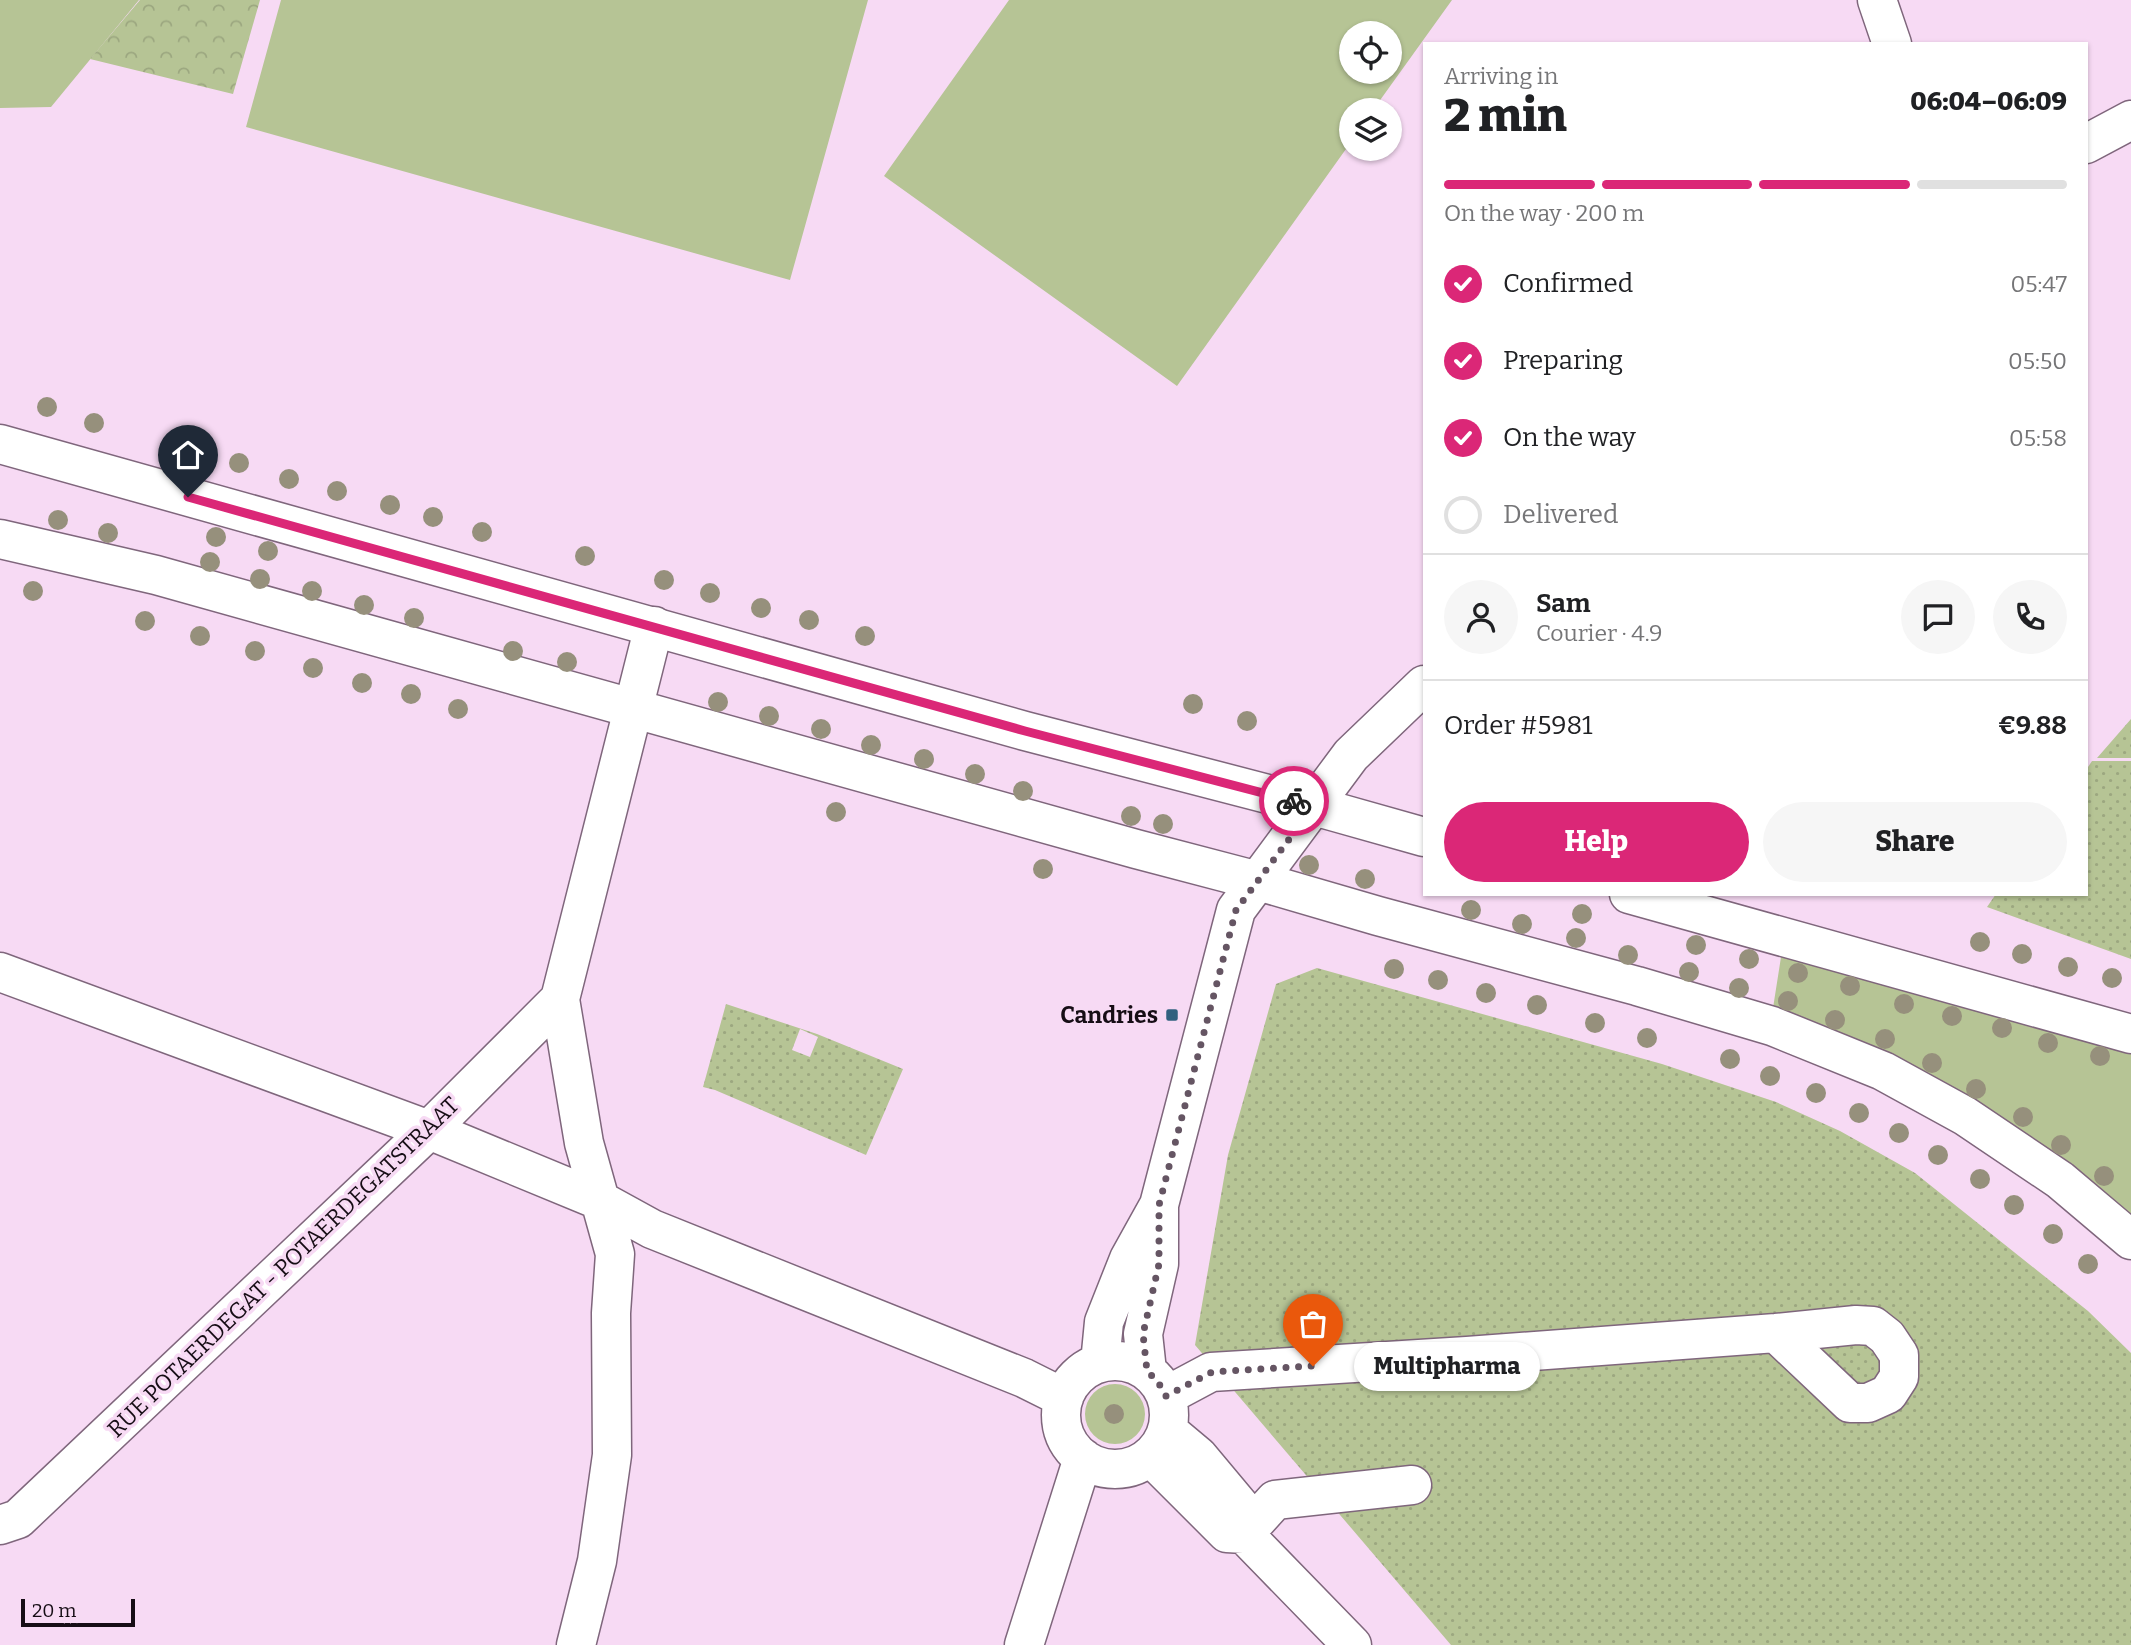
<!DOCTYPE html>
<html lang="en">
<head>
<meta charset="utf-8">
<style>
  :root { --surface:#fff; --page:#f6f6f6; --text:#202124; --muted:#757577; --line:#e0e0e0; --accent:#db2777 }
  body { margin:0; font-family:Bitter,serif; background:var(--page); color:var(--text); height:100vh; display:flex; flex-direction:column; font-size:26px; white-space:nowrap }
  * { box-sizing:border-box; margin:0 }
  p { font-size:23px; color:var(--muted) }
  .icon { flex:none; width:38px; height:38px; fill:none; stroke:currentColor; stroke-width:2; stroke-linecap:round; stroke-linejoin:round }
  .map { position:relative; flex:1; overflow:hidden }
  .details { position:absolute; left:1423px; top:42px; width:665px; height:854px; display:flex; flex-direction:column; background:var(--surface); border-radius:0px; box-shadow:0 2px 5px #0004 }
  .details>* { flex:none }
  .fabs { position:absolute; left:1339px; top:21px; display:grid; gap:14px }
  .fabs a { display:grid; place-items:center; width:63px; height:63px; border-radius:50%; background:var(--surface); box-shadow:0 2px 5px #0004; font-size:35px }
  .scale { position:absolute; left:21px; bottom:18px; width:114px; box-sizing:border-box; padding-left:7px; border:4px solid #160d15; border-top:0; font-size:19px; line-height:24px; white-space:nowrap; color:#160d15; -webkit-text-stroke:5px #f7daf4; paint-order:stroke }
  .pin { position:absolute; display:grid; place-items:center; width:60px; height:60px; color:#fff; margin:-72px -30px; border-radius:50% 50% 50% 0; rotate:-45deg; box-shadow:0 0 7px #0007 }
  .pin .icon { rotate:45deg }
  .courier { position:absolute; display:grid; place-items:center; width:70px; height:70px; margin:-35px; border:5px solid #db2777; border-radius:50%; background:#fff; color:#222; box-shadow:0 2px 9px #0007 }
  .bubble { position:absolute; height:49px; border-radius:24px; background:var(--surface); box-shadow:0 2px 5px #0004; font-size:23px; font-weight:800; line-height:49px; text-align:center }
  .overview em { font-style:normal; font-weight:800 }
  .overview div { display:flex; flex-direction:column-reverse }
  .overview { display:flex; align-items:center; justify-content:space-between; height:119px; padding:0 21px }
  h1 { font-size:46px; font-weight:800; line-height:52px }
  .bar { display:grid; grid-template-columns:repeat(4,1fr); gap:10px 7px; align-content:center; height:84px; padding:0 21px }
  .bar i { height:9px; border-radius:5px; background:var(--line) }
  .bar .current { background:var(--accent) }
  .bar p { grid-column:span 4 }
  .line { display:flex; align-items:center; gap:18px; padding:0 21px; border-top:2px solid var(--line) }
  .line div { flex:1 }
  .round { display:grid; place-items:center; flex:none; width:74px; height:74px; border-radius:37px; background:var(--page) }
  ol { padding:0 21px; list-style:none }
  li { display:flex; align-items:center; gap:21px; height:77px }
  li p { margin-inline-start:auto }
  li .icon { padding:7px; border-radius:50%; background:var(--accent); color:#fff; stroke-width:4 }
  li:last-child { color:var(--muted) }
  li i { width:38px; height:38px; border:4px solid var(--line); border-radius:50% }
  .button { display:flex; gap:14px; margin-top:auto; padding:14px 21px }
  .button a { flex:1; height:80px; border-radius:42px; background:var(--accent); color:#fff; font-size:28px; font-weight:800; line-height:80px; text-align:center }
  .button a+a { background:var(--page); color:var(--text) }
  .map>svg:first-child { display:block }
  .grass { fill:#b6c495; fill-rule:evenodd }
  .park { fill:url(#park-crowns) }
  .garden { fill:url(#garden-dots); fill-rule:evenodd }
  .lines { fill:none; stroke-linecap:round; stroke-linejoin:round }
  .minor-casing { stroke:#7f667c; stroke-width:41 }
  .major-casing { stroke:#7f667c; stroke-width:41 }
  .minor { stroke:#fff; stroke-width:38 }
  .major { stroke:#fff; stroke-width:38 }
  .tree { fill:#96907c }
  .done { stroke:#655563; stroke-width:7; stroke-dasharray:0 12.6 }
  .route { stroke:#db2777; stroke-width:9 }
  .poi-dot { fill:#31617f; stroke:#f7daf4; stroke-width:2.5 }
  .labels { text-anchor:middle; stroke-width:7; stroke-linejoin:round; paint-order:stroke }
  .poi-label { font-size:23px; font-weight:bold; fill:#160d15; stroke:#f7daf4; text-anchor:end }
  .street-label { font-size:23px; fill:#160d15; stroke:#f7daf4 }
</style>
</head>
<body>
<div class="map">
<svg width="2131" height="1645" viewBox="0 0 2131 1645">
  <defs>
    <pattern id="park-crowns" width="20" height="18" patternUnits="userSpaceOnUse" patternTransform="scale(1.75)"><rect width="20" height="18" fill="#b6c495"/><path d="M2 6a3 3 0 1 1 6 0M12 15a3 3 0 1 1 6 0" fill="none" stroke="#9ca780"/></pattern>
    <pattern id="garden-dots" width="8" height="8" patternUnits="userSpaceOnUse" patternTransform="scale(1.75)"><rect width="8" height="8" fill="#b6c495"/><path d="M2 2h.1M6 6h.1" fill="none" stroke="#9ca780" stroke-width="1.8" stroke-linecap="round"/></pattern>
  </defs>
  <rect width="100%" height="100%" fill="#f7daf4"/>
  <path class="grass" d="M 0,0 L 139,0 L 51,107 L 0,108 Z
    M 281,0 L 868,0 L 790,280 L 246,127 Z
    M 1009,0 L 1452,0 L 1373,110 L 1351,110 L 1351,142 L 1177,386 L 884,176 ZM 1390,33 L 1390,72 L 1351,72 L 1351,33 Z
    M 1781,957 L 1976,1006 L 2131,1053 L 2131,1219 L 1773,1008 Z
    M1085 1414a30 30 0 1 1 60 0a30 30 0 1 1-60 0Z"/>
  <path class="park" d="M 140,0 L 260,0 L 233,94 L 90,59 Z"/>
  <path class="garden" d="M 2131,719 L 2131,758 L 2097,758 Z
    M 2092,761 L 2131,761 L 2131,959 L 1987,907 L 1996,894 L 2086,894 L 2086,770 Z
    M 1317,968 L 1662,1064 L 1776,1102 L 1840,1131 L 1915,1173 L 2088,1311 L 2131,1353 L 2131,1645 L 1451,1645 L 1195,1345 L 1228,1155 L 1276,984 Z
    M 726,1004 L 817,1034 L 903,1069 L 866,1155 L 715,1090 L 703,1087 ZM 800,1029 L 818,1037 L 810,1057 L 792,1050 Z"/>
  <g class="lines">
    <defs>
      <path id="minor" d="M 1877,0 L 1892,44
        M 2086,144 L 2131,120
        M 0,972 L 429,1130 L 601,1201 L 652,1229 L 1024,1378 L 1064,1398
        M1061 1415a54 54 0 1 1 108 0a54 54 0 1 1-108 0Z
        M 1100,1363 L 1104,1322 L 1129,1259 L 1159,1205 L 1236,910 L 1351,755 L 1424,685
        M 1147,1371 L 1143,1334 L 1159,1264 L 1159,1207
        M 1166,1396 L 1211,1372 L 1467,1356 L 1776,1333 L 1856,1325 L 1873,1326 L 1887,1337 L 1899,1355 L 1899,1377 L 1888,1394 L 1868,1403 L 1850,1403 L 1776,1333
        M 1167,1430 L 1198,1456 L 1244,1511 L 1244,1534
        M 1150,1456 L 1227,1533 L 1244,1534 L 1352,1645
        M 0,1525 L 18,1519 L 429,1130 L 560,999
        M 1244,1534 L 1275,1500 L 1412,1485
        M 576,1645 L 597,1561 L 612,1455 L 611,1313 L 615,1254 L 584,1143 L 560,999 L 654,626
        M 1024,1645 L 1083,1458"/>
      <path id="major" d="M 0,444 L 1025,731 L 1314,806 L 1424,837
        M 0,539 L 156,575 L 1136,849 L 1258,881 L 1378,916 L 1637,986 L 1772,1026 L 1883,1071 L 1965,1116 L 2060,1180 L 2131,1240
        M 1629,894 L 2131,1034"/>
    </defs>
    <use href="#minor" class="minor-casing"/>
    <use href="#major" class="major-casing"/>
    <use href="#minor" class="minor"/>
    <use href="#major" class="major"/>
  </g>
  <g class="tree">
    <circle cx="47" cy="407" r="10"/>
    <circle cx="94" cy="423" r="10"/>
    <circle cx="197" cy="450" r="10"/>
    <circle cx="239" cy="463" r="10"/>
    <circle cx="289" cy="479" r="10"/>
    <circle cx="337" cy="491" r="10"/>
    <circle cx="390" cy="505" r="10"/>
    <circle cx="433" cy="517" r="10"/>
    <circle cx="58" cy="520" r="10"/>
    <circle cx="482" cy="532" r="10"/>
    <circle cx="108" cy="533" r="10"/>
    <circle cx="216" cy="537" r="10"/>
    <circle cx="268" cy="551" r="10"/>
    <circle cx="585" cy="556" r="10"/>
    <circle cx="210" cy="562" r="10"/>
    <circle cx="260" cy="579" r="10"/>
    <circle cx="664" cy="580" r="10"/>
    <circle cx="33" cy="591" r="10"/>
    <circle cx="312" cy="591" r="10"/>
    <circle cx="710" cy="593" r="10"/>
    <circle cx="364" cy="605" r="10"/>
    <circle cx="761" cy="608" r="10"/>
    <circle cx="414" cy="618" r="10"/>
    <circle cx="809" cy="620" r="10"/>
    <circle cx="145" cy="621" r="10"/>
    <circle cx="200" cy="636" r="10"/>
    <circle cx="865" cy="636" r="10"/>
    <circle cx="255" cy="651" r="10"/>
    <circle cx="513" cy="651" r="10"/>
    <circle cx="567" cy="662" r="10"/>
    <circle cx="313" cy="668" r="10"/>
    <circle cx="362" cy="683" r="10"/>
    <circle cx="411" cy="694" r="10"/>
    <circle cx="718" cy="702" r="10"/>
    <circle cx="1193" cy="704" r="10"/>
    <circle cx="458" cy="709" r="10"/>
    <circle cx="769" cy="716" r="10"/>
    <circle cx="1247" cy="721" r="10"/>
    <circle cx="821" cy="729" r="10"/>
    <circle cx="871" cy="745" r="10"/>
    <circle cx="924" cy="759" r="10"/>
    <circle cx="975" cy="774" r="10"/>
    <circle cx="1023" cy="791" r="10"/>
    <circle cx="836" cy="812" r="10"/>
    <circle cx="1131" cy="816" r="10"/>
    <circle cx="1163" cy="824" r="10"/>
    <circle cx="1309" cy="865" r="10"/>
    <circle cx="1043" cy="869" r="10"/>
    <circle cx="1365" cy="879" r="10"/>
    <circle cx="1471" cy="910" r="10"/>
    <circle cx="1582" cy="914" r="10"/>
    <circle cx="1522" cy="924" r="10"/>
    <circle cx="1576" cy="938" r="10"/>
    <circle cx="1980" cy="942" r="10"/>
    <circle cx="1696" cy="945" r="10"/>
    <circle cx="2022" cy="954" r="10"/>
    <circle cx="1628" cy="955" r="10"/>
    <circle cx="1749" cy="959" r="10"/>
    <circle cx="2068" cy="967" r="10"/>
    <circle cx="1394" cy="969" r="10"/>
    <circle cx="1689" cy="972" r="10"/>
    <circle cx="1798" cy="973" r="10"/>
    <circle cx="2112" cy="978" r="10"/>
    <circle cx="1438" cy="980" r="10"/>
    <circle cx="1850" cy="986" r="10"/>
    <circle cx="1739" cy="988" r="10"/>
    <circle cx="1486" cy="993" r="10"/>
    <circle cx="1788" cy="1001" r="10"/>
    <circle cx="1904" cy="1004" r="10"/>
    <circle cx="1537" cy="1005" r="10"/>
    <circle cx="1952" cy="1016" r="10"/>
    <circle cx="1835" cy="1020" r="10"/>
    <circle cx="1595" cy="1023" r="10"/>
    <circle cx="2002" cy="1028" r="10"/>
    <circle cx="1647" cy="1038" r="10"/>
    <circle cx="1885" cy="1039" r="10"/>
    <circle cx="2048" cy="1043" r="10"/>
    <circle cx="2100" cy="1056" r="10"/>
    <circle cx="1730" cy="1059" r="10"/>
    <circle cx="1932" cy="1063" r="10"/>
    <circle cx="1770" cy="1076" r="10"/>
    <circle cx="1976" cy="1089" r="10"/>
    <circle cx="1816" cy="1093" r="10"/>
    <circle cx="1859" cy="1113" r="10"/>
    <circle cx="2023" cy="1117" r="10"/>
    <circle cx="1899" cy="1133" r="10"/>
    <circle cx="2061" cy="1145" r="10"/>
    <circle cx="1938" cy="1155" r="10"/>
    <circle cx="2104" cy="1176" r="10"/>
    <circle cx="1980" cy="1179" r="10"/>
    <circle cx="2014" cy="1205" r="10"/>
    <circle cx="2053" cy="1234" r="10"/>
    <circle cx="2088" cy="1264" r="10"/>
    <circle cx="1114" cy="1414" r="10"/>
  </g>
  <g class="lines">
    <path class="done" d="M 1294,801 L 1314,806 L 1236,910 L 1159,1205 L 1159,1264 L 1143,1334 L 1147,1371 L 1158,1382 L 1166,1396 L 1212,1372 L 1313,1366"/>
    <path class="route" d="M 188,497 L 1025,731 L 1294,801"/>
  </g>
  <rect class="poi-dot" x="1165" y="1008" width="14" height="14" rx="3.5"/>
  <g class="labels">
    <g class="poi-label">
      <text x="1158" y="1023">Candries</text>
    </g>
    <g class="street-label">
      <text transform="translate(283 1267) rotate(-44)" y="8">RUE POTAERDEGAT - POTAERDEGATSTRAAT</text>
    </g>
  </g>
</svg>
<div class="fabs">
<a><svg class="icon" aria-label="locate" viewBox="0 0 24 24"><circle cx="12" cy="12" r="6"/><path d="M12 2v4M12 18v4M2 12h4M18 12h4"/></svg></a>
<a><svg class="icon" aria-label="layers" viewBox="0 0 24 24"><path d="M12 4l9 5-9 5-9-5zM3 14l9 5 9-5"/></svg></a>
</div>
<div class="scale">20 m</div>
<div class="pin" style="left:1313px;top:1366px;background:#ea580c"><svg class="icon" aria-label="bag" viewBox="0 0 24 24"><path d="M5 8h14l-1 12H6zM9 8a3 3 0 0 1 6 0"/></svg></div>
<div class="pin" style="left:188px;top:497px;background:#1f2937"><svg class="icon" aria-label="home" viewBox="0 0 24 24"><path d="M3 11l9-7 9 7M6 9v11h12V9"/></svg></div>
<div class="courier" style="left:1294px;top:801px"><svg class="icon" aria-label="bike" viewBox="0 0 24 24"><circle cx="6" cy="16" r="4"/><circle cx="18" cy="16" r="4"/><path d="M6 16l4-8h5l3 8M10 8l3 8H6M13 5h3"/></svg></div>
<div class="bubble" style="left:1354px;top:1342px;width:186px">Multipharma</div>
<section class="details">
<div class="overview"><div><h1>2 min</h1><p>Arriving in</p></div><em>06:04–06:09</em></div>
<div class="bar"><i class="current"></i><i class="current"></i><i class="current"></i><i></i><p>On the way · 200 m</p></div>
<ol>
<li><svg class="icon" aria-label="check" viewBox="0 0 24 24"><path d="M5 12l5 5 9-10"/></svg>Confirmed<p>05:47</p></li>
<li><svg class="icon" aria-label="check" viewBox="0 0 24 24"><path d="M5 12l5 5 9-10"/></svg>Preparing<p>05:50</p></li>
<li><svg class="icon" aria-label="check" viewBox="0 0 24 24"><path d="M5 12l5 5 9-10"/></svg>On the way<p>05:58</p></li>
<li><i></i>Delivered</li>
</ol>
<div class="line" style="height:126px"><a class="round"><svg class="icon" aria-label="person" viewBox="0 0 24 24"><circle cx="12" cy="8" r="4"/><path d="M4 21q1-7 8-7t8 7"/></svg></a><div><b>Sam</b><p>Courier · 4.9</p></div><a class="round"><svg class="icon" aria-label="chat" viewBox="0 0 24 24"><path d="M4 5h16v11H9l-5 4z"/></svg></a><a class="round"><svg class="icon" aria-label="phone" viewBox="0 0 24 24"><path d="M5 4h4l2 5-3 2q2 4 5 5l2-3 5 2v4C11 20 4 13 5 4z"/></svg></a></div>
<div class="line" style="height:91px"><div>Order #5981</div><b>€9.88</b></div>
<div class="button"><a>Help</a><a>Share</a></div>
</section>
</div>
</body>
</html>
